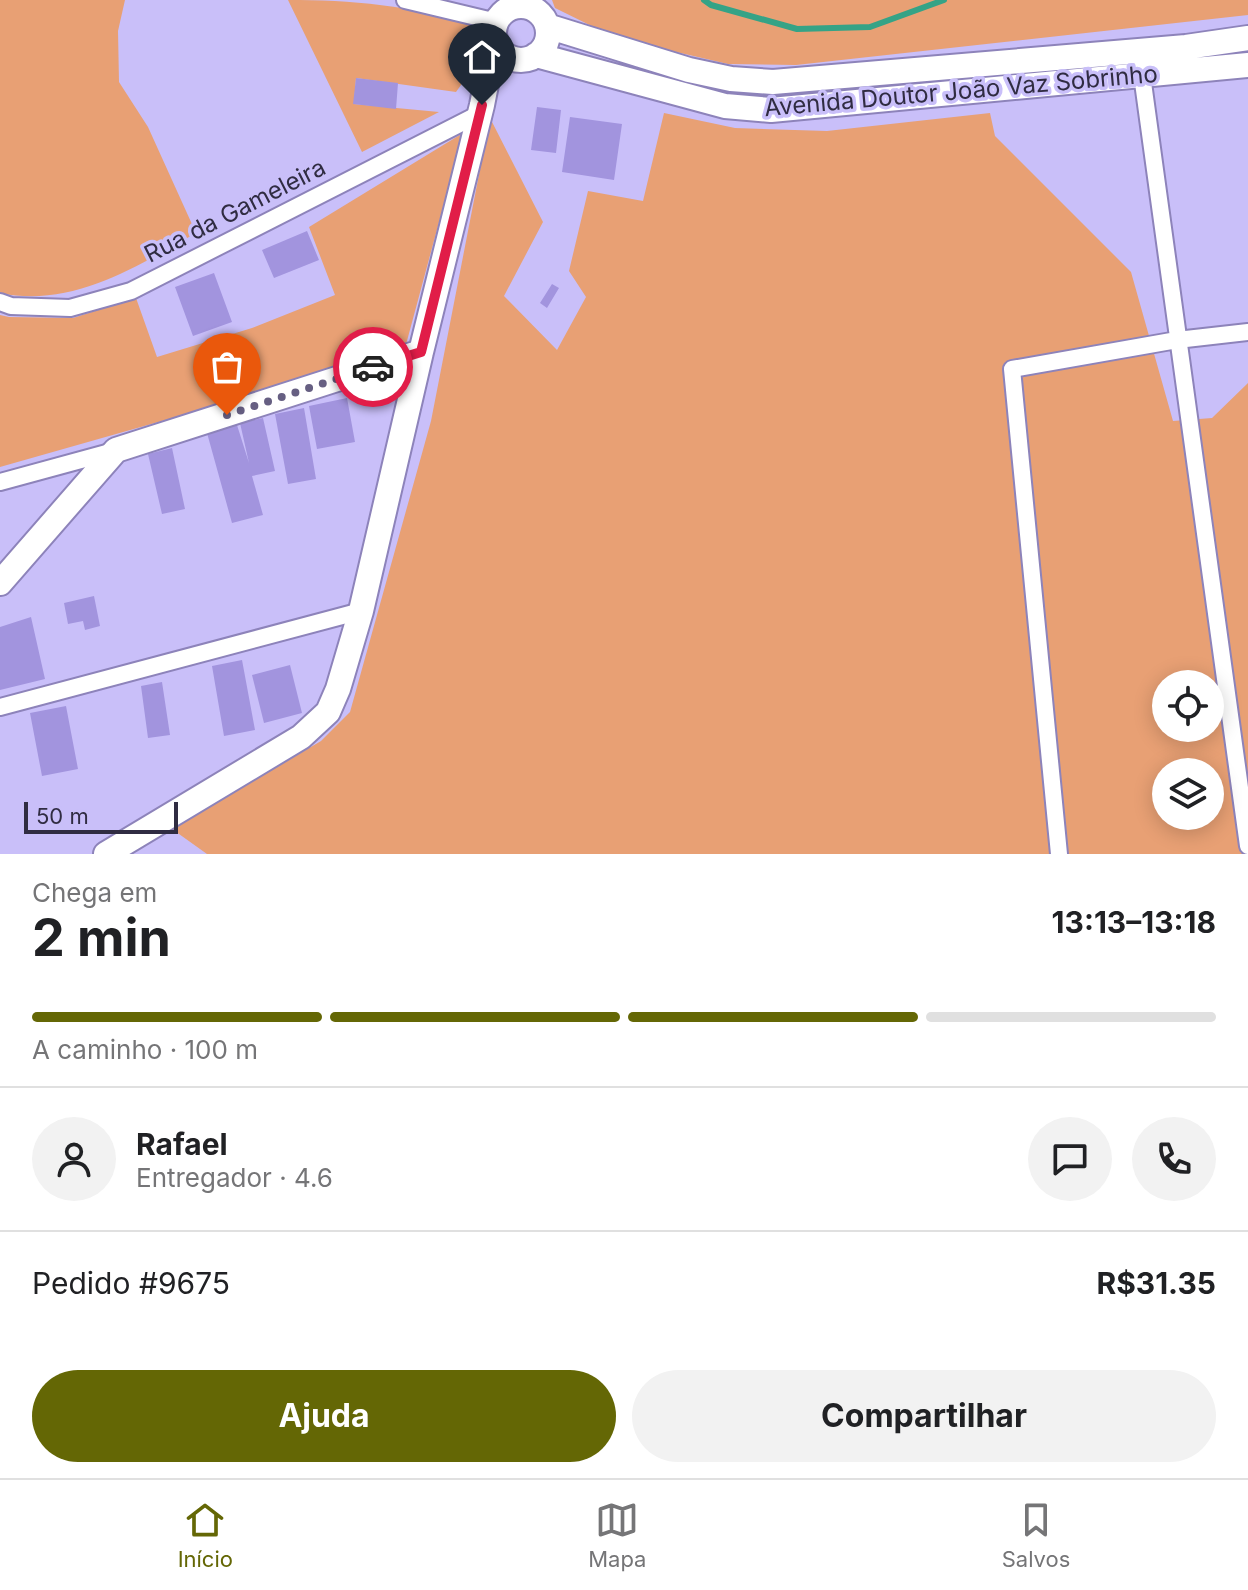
<!DOCTYPE html>
<html lang="pt">
<head>
<meta charset="utf-8">
<style>
  :root { --surface:#fff; --page:#f2f2f2; --text:#202124; --muted:#757577; --line:#e0e0e0; --accent:#646705 }
  body { margin:0; font-family:Inter,sans-serif; background:var(--page); color:var(--text); height:100vh; display:flex; flex-direction:column; font-size:30px; white-space:nowrap }
  * { box-sizing:border-box; margin:0 }
  p { font-size:26px; color:var(--muted) }
  .icon { flex:none; width:44px; height:44px; fill:none; stroke:currentColor; stroke-width:2; stroke-linecap:round; stroke-linejoin:round }
  .map { position:relative; height:854px; overflow:hidden }
  .side { display:flex; flex-direction:column; background:var(--surface); flex:1 }
  .side>* { flex:none }
  .buttons { position:absolute; left:1152px; top:670px; display:grid; gap:16px }
  .buttons a { display:grid; place-items:center; width:72px; height:72px; border-radius:50%; background:var(--surface); box-shadow:0 4px 20px #0003; font-size:40px }
  .scale { position:absolute; left:24px; bottom:20px; width:154px; box-sizing:border-box; padding-left:8px; border:4px solid #302c42; border-top:0; font-size:22px; line-height:28px; white-space:nowrap; color:#302c42; -webkit-text-stroke:6px #c9bff9; paint-order:stroke }
  .pin { position:absolute; display:grid; place-items:center; width:68px; height:68px; color:#fff; margin:-82px -34px; border-radius:50% 50% 50% 0; rotate:-45deg; box-shadow:0 0 8px #0007 }
  .pin .icon { rotate:45deg }
  .courier { position:absolute; display:grid; place-items:center; width:80px; height:80px; margin:-40px; border:6px solid #e11d48; border-radius:50%; background:#fff; color:#222; box-shadow:0 2px 10px #0007 }
  .headline em { font-style:normal; font-weight:700 }
  .headline div { display:flex; flex-direction:column-reverse }
  .headline { display:flex; align-items:center; justify-content:space-between; height:136px; padding:0 32px }
  h1 { font-size:52px; font-weight:700; line-height:60px }
  .bar { display:grid; grid-template-columns:repeat(4,1fr); gap:12px 8px; align-content:center; height:96px; padding:0 32px }
  .bar i { height:10px; border-radius:6px; background:var(--line) }
  .bar .current { background:var(--accent) }
  .bar p { grid-column:span 4 }
  .line { display:flex; align-items:center; gap:20px; padding:0 32px; border-top:2px solid var(--line) }
  .line div { flex:1 }
  .round { display:grid; place-items:center; flex:none; width:84px; height:84px; border-radius:42px; background:var(--page) }
  .action { display:flex; gap:16px; margin-top:auto; padding:16px 32px }
  .action a { flex:1; height:92px; border-radius:48px; background:var(--accent); color:#fff; font-size:32px; font-weight:700; line-height:92px; text-align:center }
  .action a+a { background:var(--page); color:var(--text) }
  .tabs { display:flex; justify-content:space-around; align-items:center; height:112px; border-top:2px solid var(--line); background:var(--surface); font-size:22px; color:var(--muted) }
  .tabs a { display:grid; justify-items:center; gap:4px }
  .tabs .current { color:var(--accent) }
  .map>svg:first-child { display:block }
  .green { fill:#e8a074; fill-rule:evenodd }
  .lines { fill:none; stroke-linecap:round; stroke-linejoin:round }
  .stream { stroke:#35a386; stroke-width:6 }
  .building { fill:#a294de }
  .street-casing { stroke:#8d83ba; stroke-width:20 }
  .secondary-casing { stroke:#8d83ba; stroke-width:28 }
  .street { stroke:#fff; stroke-width:16 }
  .secondary { stroke:#fff; stroke-width:24 }
  .done { stroke:#665f82; stroke-width:8; stroke-dasharray:0 14.4 }
  .route { stroke:#e11d48; stroke-width:10 }
  .labels { text-anchor:middle; stroke-width:7; stroke-linejoin:round; paint-order:stroke }
  .street-label { font-size:24px; fill:#302c42; stroke:#c9bff9 }
</style>
</head>
<body>
<div class="map">
<svg width="1248" height="854" viewBox="0 0 1248 854">
  <rect width="100%" height="100%" fill="#c9bff9"/>
  <path class="green" d="M 0,0 L 125,0 L 118,31 L 119,82 L 148,127 L 196,233 C 136,267 72,308 0,293 Z
    M 288,0 C 350,0 414,5 473,26 C 475,50 471,74 456,92 L 356,78 L 354,104 L 439,112 L 362,152 Z
    M 552,0 L 1248,0 L 1248,15 L 796,65 L 728,64 L 616,38 L 555,8 Z
    M 664,113 L 735,128 L 827,131 L 990,113 L 995,136 L 1131,272 L 1173,421 L 1212,418 L 1248,383 L 1248,854 L 207,854 L 172,829 L 321,741 L 350,712 L 431,421 L 490,118 L 543,222 L 504,296 L 557,350 L 586,297 L 569,271 L 588,191 L 643,201 ZM 1166,684 L 1210,684 L 1210,728 L 1166,728 ZM 1166,772 L 1210,772 L 1210,816 L 1166,816 Z
    M 463,133 L 404,352 L 0,467 L 0,315 L 9,317 L 73,318 L 136,298 L 157,357 L 252,328 L 335,295 L 309,227 Z"/>
  <g class="lines">
    <path class="stream" d="M 704,0 L 711,5 L 797,29 L 870,27 L 944,0"/>
  </g>
  <path class="building" d="M 356,78 L 398,83 L 396,109 L 353,104 Z
    M 537,107 L 561,110 L 556,153 L 531,150 Z
    M 570,117 L 622,124 L 614,180 L 562,172 Z
    M 307,231 L 319,260 L 274,278 L 262,250 Z
    M 214,273 L 232,322 L 193,336 L 175,287 Z
    M 552,284 L 559,288 L 547,308 L 540,303 Z
    M 347,398 L 355,442 L 317,449 L 309,406 Z
    M 304,408 L 316,479 L 288,484 L 275,414 Z
    M 263,418 L 275,471 L 252,476 L 263,515 L 232,523 L 207,433 L 237,425 L 249,463 L 240,423 Z
    M 172,448 L 185,509 L 162,514 L 148,454 Z
    M 94,596 L 100,626 L 85,630 L 83,621 L 68,624 L 64,603 Z
    M 31,617 L 45,679 L 0,690 L 0,627 Z
    M 242,660 L 255,730 L 224,736 L 212,666 Z
    M 290,665 L 302,713 L 264,723 L 252,675 Z
    M 162,682 L 170,735 L 148,738 L 141,686 Z
    M 66,706 L 78,769 L 42,776 L 30,713 Z"/>
  <g class="lines">
    <defs>
      <path id="street" d="M 405,0 L 497,22
        M 1141,68 L 1248,846
        M 0,302 L 11,306 L 70,308 L 131,291 L 479,114
        M 0,482 L 114,451
        M 0,707 L 361,611
        M 1059,854 L 1012,369 L 1177,340 L 1248,332"/>
      <path id="secondary" d="M494 33a27 27 0 1 1 54 0a27 27 0 1 1-54 0Z
        M 547,26 L 689,70 L 731,79 L 773,82 L 1186,47 L 1248,38
        M 536,55 L 725,106 L 771,110 L 1248,65
        M 0,583 L 116,450 L 421,352
        M 106,854 L 301,737 L 328,712 L 338,689 L 361,611 L 421,352 L 482,105 L 495,39"/>
    </defs>
    <use href="#street" class="street-casing"/>
    <use href="#secondary" class="secondary-casing"/>
    <use href="#street" class="street"/>
    <use href="#secondary" class="secondary"/>
  </g>
  <g class="lines">
    <path class="done" d="M 227,415 L 373,367"/>
    <path class="route" d="M 373,367 L 421,352 L 482,105"/>
  </g>
  <g class="labels">
    <g class="street-label">
      <text transform="translate(961 91) rotate(-5)" y="8">Avenida Doutor João Vaz Sobrinho</text>
      <text transform="translate(235 211) rotate(-27)" y="8">Rua da Gameleira</text>
    </g>
  </g>
</svg>
<div class="buttons">
<a><svg class="icon" aria-label="locate" viewBox="0 0 24 24"><circle cx="12" cy="12" r="6"/><path d="M12 2v4M12 18v4M2 12h4M18 12h4"/></svg></a>
<a><svg class="icon" aria-label="layers" viewBox="0 0 24 24"><path d="M12 4l9 5-9 5-9-5zM3 14l9 5 9-5"/></svg></a>
</div>
<div class="scale">50 m</div>
<div class="pin" style="left:227px;top:415px;background:#ea580c"><svg class="icon" aria-label="bag" viewBox="0 0 24 24"><path d="M5 8h14l-1 12H6zM9 8a3 3 0 0 1 6 0"/></svg></div>
<div class="pin" style="left:482px;top:105px;background:#1f2937"><svg class="icon" aria-label="home" viewBox="0 0 24 24"><path d="M3 11l9-7 9 7M6 9v11h12V9"/></svg></div>
<div class="courier" style="left:373px;top:367px"><svg class="icon" aria-label="car" viewBox="0 0 24 24"><path d="M5 17H2v-5l4-1 3-4h7l3 4 3 1v5h-3M9 17h6M6 11h13"/><circle cx="7" cy="17" r="2"/><circle cx="17" cy="17" r="2"/></svg></div>
</div>
<section class="side">
<div class="headline"><div><h1>2 min</h1><p>Chega em</p></div><em>13:13–13:18</em></div>
<div class="bar"><i class="current"></i><i class="current"></i><i class="current"></i><i></i><p>A caminho · 100 m</p></div>
<div class="line" style="height:144px"><a class="round"><svg class="icon" aria-label="person" viewBox="0 0 24 24"><circle cx="12" cy="8" r="4"/><path d="M4 21q1-7 8-7t8 7"/></svg></a><div><b>Rafael</b><p>Entregador · 4.6</p></div><a class="round"><svg class="icon" aria-label="chat" viewBox="0 0 24 24"><path d="M4 5h16v11H9l-5 4z"/></svg></a><a class="round"><svg class="icon" aria-label="phone" viewBox="0 0 24 24"><path d="M5 4h4l2 5-3 2q2 4 5 5l2-3 5 2v4C11 20 4 13 5 4z"/></svg></a></div>
<div class="line" style="height:104px"><div>Pedido #9675</div><b>R$31.35</b></div>
<div class="action"><a>Ajuda</a><a>Compartilhar</a></div>
</section>
<nav class="tabs">
<a class="current"><svg class="icon" aria-label="home" viewBox="0 0 24 24"><path d="M3 11l9-7 9 7M6 9v11h12V9"/></svg>Início</a>
<a><svg class="icon" aria-label="map" viewBox="0 0 24 24"><path d="M3 6l6-2 6 2 6-2v14l-6 2-6-2-6 2zM9 4v14M15 6v14"/></svg>Mapa</a>
<a><svg class="icon" aria-label="saved" viewBox="0 0 24 24"><path d="M7 4h10v16l-5-4-5 4z"/></svg>Salvos</a>
</nav>
</body>
</html>
